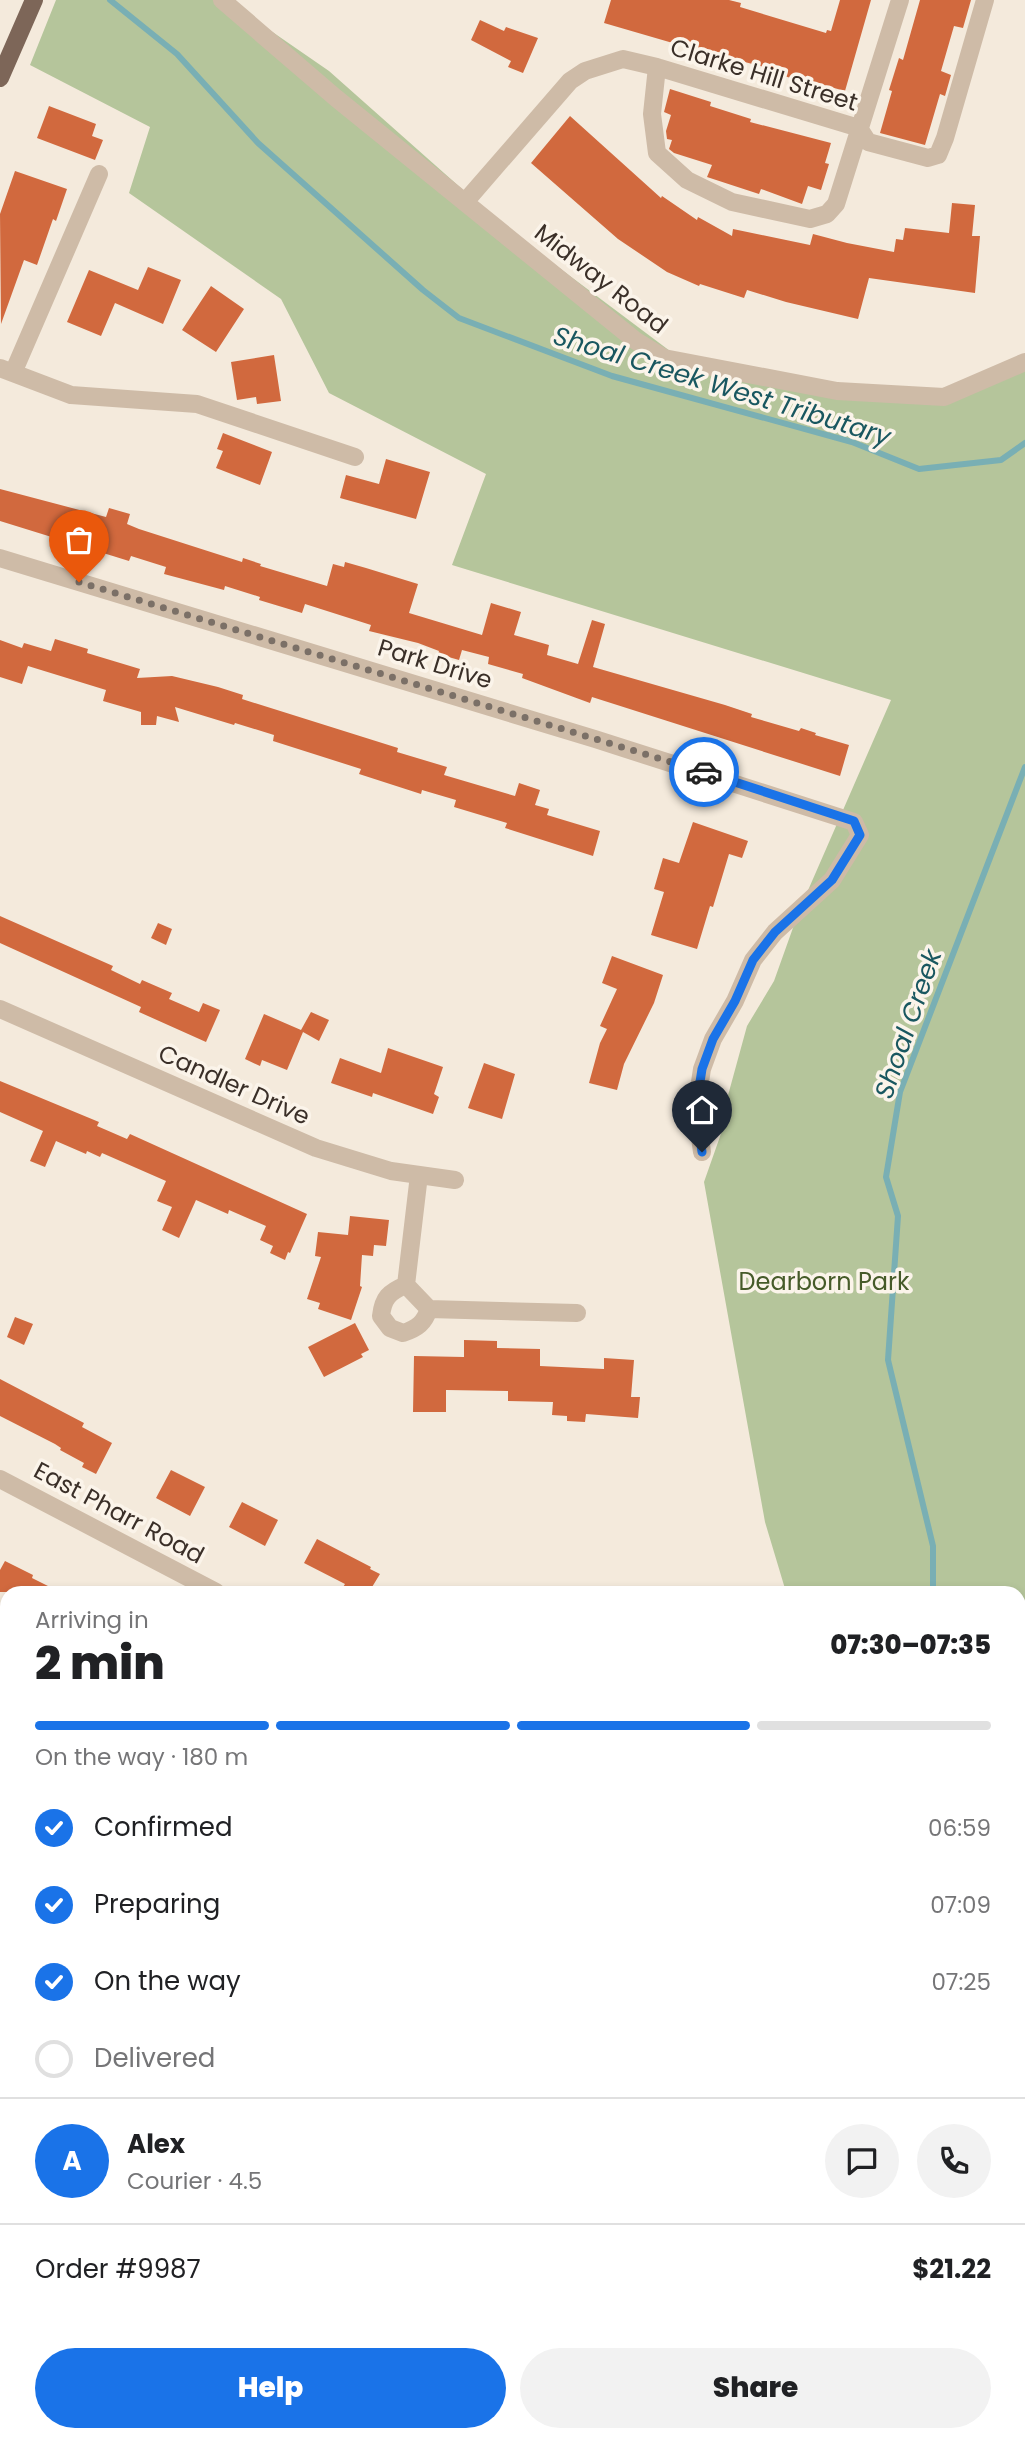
<!DOCTYPE html>
<html lang="en">
<head>
<meta charset="utf-8">
<style>
  :root { --surface:#fff; --page:#f2f2f2; --text:#202124; --muted:#757577; --line:#e0e0e0; --accent:#1a73e8 }
  body { margin:0; font-family:Poppins,sans-serif; background:var(--page); color:var(--text); height:100vh; display:flex; flex-direction:column; font-size:26px; white-space:nowrap }
  * { box-sizing:border-box; margin:0 }
  p { font-size:23px; color:var(--muted) }
  .icon { flex:none; width:38px; height:38px; fill:none; stroke:currentColor; stroke-width:2; stroke-linecap:round; stroke-linejoin:round }
  .map { position:relative; flex:1; overflow:hidden }
  .details { position:absolute; left:0px; top:1586px; width:1026px; height:856px; display:flex; flex-direction:column; background:var(--surface); border-radius:21px 21px 0 0; box-shadow:0 4px 10px #0003 }
  .details>* { flex:none }
  .pin { position:absolute; display:grid; place-items:center; width:60px; height:60px; color:#fff; margin:-72px -30px; border-radius:50% 50% 50% 0; rotate:-45deg; box-shadow:0 0 7px #0007 }
  .pin .icon { rotate:45deg }
  .courier { position:absolute; display:grid; place-items:center; width:70px; height:70px; margin:-35px; border:5px solid #1a73e8; border-radius:50%; background:#fff; color:#222; box-shadow:0 2px 9px #0007 }
  .overview em { font-style:normal; font-weight:800 }
  .overview div { display:flex; flex-direction:column-reverse }
  .overview { display:flex; align-items:center; justify-content:space-between; height:119px; padding:0 35px }
  h1 { font-size:46px; font-weight:800; line-height:52px }
  .bar { display:grid; grid-template-columns:repeat(4,1fr); gap:10px 7px; align-content:center; height:84px; padding:0 35px }
  .bar i { height:9px; border-radius:5px; background:var(--line) }
  .bar .on { background:var(--accent) }
  .bar p { grid-column:span 4 }
  .line { display:flex; align-items:center; gap:18px; padding:0 35px; border-top:2px solid var(--line) }
  .line div { flex:1 }
  .round { display:grid; place-items:center; flex:none; width:74px; height:74px; border-radius:37px; background:var(--page) }
  ol { padding:0 35px; list-style:none }
  li { display:flex; align-items:center; gap:21px; height:77px }
  li p { margin-inline-start:auto }
  li .icon { padding:7px; border-radius:50%; background:var(--accent); color:#fff; stroke-width:4 }
  li:last-child { color:var(--muted) }
  li i { width:38px; height:38px; border:4px solid var(--line); border-radius:50% }
  .action { display:flex; gap:14px; margin-top:auto; padding:14px 35px }
  .action a { flex:1; height:80px; border-radius:42px; background:var(--accent); color:#fff; font-size:28px; font-weight:800; line-height:80px; text-align:center }
  .action a+a { background:var(--page); color:var(--text) }
  .map>svg:first-child { display:block }
  .green { fill:#b5c59b }
  .lines { fill:none; stroke-linecap:round; stroke-linejoin:round }
  .stream { stroke:#79afb4; stroke-width:6 }
  .building { fill:#d1693e }
  .minor { stroke:#cebba7; stroke-width:18 }
  .major { stroke:#7d6658; stroke-width:18 }
  .done { stroke:#7b7067; stroke-width:7; stroke-dasharray:0 12.6 }
  .route { stroke:#1a73e8; stroke-width:9 }
  .labels { text-anchor:middle; stroke-width:7; stroke-linejoin:round; paint-order:stroke }
  .street-label { font-size:24px; fill:#3a2f28; stroke:#fbf4ea }
  .park-label { font-size:24px; fill:#465b29; stroke:#fbf4ea }
  .water-label { font-size:26px; font-style:italic; fill:#195760; stroke:#fbf4ea }
</style>
</head>
<body>
<div class="map">
<svg width="1025" height="2441" viewBox="0 0 1025 2441">
  <rect width="100%" height="100%" fill="#f4eadc"/>
  <path class="green" d="M 56,0 L 226,0 L 329,71 L 506,228 L 674,354 L 817,395 L 953,394 L 1025,361 L 1025,2441 L 913,2441 L 889,2434 L 1018,2434 L 1018,1592 L 786,1592 L 765,1522 L 704,1182 L 723,1128 L 727,1099 L 747,1026 L 774,981 L 799,911 L 891,700 L 452,565 L 486,474 L 329,393 L 281,299 L 129,193 L 150,127 L 30,65 Z"/>
  <g class="lines">
    <path class="stream" d="M 110,0 L 177,54 L 258,143 L 423,290 L 459,318 L 612,376 L 852,442 L 919,469 L 1001,460 L 1025,443
      M 933,1592 L 933,1546 L 888,1360 L 898,1216 L 886,1177 L 900,1092 L 1025,767
      M 1018,1887 L 1025,1901
      M 1018,2347 L 1025,2346
      M 0,2430 L 7,2430"/>
  </g>
  <path class="building" d="M 611,0 L 729,0 L 741,3 L 740,7 L 826,33 L 827,30 L 831,31 L 840,0 L 871,0 L 845,91 L 805,80 L 804,82 L 771,72 L 772,69 L 683,46 L 604,23 Z
    M 920,0 L 971,0 L 963,28 L 954,26 L 941,71 L 951,75 L 945,96 L 940,94 L 925,145 L 880,133 L 892,91 L 889,90 L 899,58 L 903,60 Z
    M 480,20 L 504,31 L 506,27 L 538,38 L 523,73 L 508,67 L 511,61 L 471,40 Z
    M 670,89 L 711,102 L 710,106 L 751,119 L 750,122 L 831,143 L 825,163 L 829,164 L 821,190 L 808,186 L 802,204 L 761,189 L 759,194 L 707,177 L 712,165 L 674,153 L 669,149 L 672,140 L 667,139 L 666,131 L 671,115 L 664,112 Z
    M 49,106 L 96,124 L 92,136 L 103,140 L 95,160 L 37,138 Z
    M 570,116 L 661,198 L 662,196 L 697,220 L 698,217 L 732,236 L 733,229 L 810,245 L 813,234 L 847,243 L 894,252 L 896,239 L 903,240 L 905,228 L 949,233 L 952,203 L 975,205 L 972,236 L 980,236 L 975,293 L 869,278 L 858,319 L 786,302 L 747,290 L 744,298 L 700,284 L 699,286 L 667,272 L 618,239 L 531,163 Z
    M 15,171 L 67,189 L 56,221 L 53,219 L 37,265 L 24,260 L 1,324 L 0,214 Z
    M 148,267 L 181,280 L 163,324 L 115,303 L 101,336 L 67,322 L 89,270 L 138,290 Z
    M 211,286 L 244,309 L 216,352 L 182,330 Z
    M 274,355 L 281,401 L 257,404 L 256,397 L 237,400 L 231,362 Z
    M 223,433 L 272,452 L 260,485 L 216,468 L 223,451 L 217,449 Z
    M 386,459 L 430,472 L 416,519 L 340,498 L 346,475 L 379,484 Z
    M 0,489 L 106,517 L 109,508 L 130,514 L 127,524 L 139,529 L 242,562 L 243,558 L 261,564 L 260,566 L 327,586 L 333,564 L 344,567 L 345,562 L 366,568 L 418,584 L 409,613 L 482,635 L 491,603 L 521,612 L 514,635 L 549,645 L 547,655 L 578,664 L 592,620 L 605,624 L 593,667 L 725,705 L 752,714 L 751,717 L 799,731 L 801,728 L 816,733 L 815,735 L 849,745 L 840,776 L 592,697 L 590,703 L 522,678 L 523,674 L 488,664 L 489,657 L 462,650 L 459,660 L 438,654 L 439,651 L 418,643 L 369,631 L 371,625 L 305,604 L 302,613 L 259,600 L 260,597 L 225,586 L 224,590 L 164,574 L 166,567 L 131,556 L 129,561 L 0,521 Z
    M 55,639 L 88,649 L 87,653 L 140,669 L 137,678 L 172,676 L 218,687 L 243,695 L 242,699 L 398,748 L 397,752 L 447,767 L 444,775 L 515,796 L 519,783 L 540,790 L 535,805 L 549,809 L 547,815 L 600,831 L 593,856 L 505,828 L 507,823 L 454,807 L 456,800 L 422,790 L 421,794 L 359,774 L 361,769 L 273,741 L 274,735 L 235,723 L 234,725 L 175,707 L 179,722 L 157,716 L 156,725 L 141,725 L 141,712 L 103,701 L 106,690 L 28,666 L 22,684 L 0,677 L 0,640 L 22,648 L 24,643 L 51,651 Z
    M 693,822 L 748,841 L 742,858 L 729,854 L 713,907 L 710,906 L 697,949 L 651,935 L 664,892 L 654,889 L 663,858 L 679,863 Z
    M 0,916 L 113,966 L 111,970 L 140,984 L 142,980 L 172,993 L 169,999 L 199,1012 L 203,1003 L 220,1010 L 206,1042 L 139,1012 L 141,1007 L 0,943 Z
    M 158,923 L 172,929 L 166,945 L 151,938 Z
    M 612,956 L 663,975 L 654,1003 L 624,1064 L 617,1090 L 589,1083 L 600,1043 L 607,1029 L 600,1026 L 617,989 L 602,983 Z
    M 311,1012 L 329,1020 L 319,1041 L 303,1032 L 287,1070 L 262,1060 L 260,1066 L 245,1059 L 264,1014 L 301,1030 Z
    M 388,1048 L 443,1067 L 434,1094 L 439,1097 L 433,1114 L 373,1093 L 372,1097 L 331,1083 L 340,1058 L 381,1073 Z
    M 484,1063 L 515,1074 L 502,1119 L 468,1108 Z
    M 0,1081 L 99,1122 L 97,1126 L 127,1139 L 130,1134 L 307,1214 L 290,1253 L 288,1252 L 285,1260 L 270,1253 L 273,1246 L 260,1240 L 266,1226 L 229,1210 L 228,1214 L 196,1200 L 179,1238 L 162,1230 L 172,1207 L 157,1201 L 166,1181 L 102,1153 L 100,1157 L 87,1151 L 86,1154 L 56,1141 L 45,1167 L 30,1161 L 43,1131 L 0,1112 Z
    M 350,1216 L 389,1220 L 386,1246 L 374,1245 L 373,1256 L 362,1255 L 360,1286 L 362,1287 L 351,1320 L 318,1309 L 320,1303 L 307,1299 L 321,1257 L 315,1256 L 318,1232 L 348,1235 Z
    M 15,1317 L 33,1324 L 24,1345 L 7,1337 Z
    M 355,1323 L 369,1350 L 361,1354 L 363,1357 L 324,1377 L 308,1347 Z
    M 464,1340 L 497,1341 L 497,1348 L 540,1349 L 540,1366 L 604,1369 L 604,1358 L 634,1360 L 631,1397 L 640,1397 L 638,1418 L 586,1414 L 585,1422 L 567,1421 L 567,1416 L 552,1415 L 553,1402 L 508,1401 L 508,1391 L 446,1390 L 446,1412 L 413,1412 L 414,1356 L 464,1357 Z
    M 0,1379 L 84,1423 L 82,1427 L 112,1443 L 96,1474 L 82,1467 L 84,1463 L 60,1450 L 61,1448 L 55,1444 L 0,1416 Z
    M 171,1470 L 205,1487 L 190,1516 L 156,1498 Z
    M 242,1502 L 278,1520 L 265,1546 L 229,1527 Z
    M 317,1539 L 371,1567 L 370,1569 L 380,1574 L 369,1592 L 340,1592 L 345,1584 L 304,1563 Z
    M 5,1561 L 33,1575 L 32,1578 L 60,1592 L 0,1592 L 0,1570 Z"/>
  <g class="lines">
    <path class="minor" d="M 222,0 L 336,98 L 636,341 L 664,358 L 837,391 L 944,397 L 1025,362
      M 657,67 L 652,114 L 657,153 L 687,180 L 732,202 L 810,219 L 827,214 L 836,204 L 900,0
      M 465,202 L 570,81 L 585,71 L 623,59 L 657,67 L 859,128 L 868,142 L 928,158 L 938,155 L 945,138 L 985,0
      M 0,368 L 71,395 L 197,404 L 355,457
      M 13,373 L 99,174
      M 0,558 L 595,739 L 854,822 L 860,835 L 832,880 L 775,932 L 753,960 L 735,1001 L 713,1039 L 702,1069 L 696,1108 L 702,1152
      M 0,1009 L 316,1148 L 391,1171 L 455,1180
      M 419,1175 L 406,1285 L 429,1309 L 577,1313
      M 406,1285 C 389,1292 383,1298 381,1316 L 390,1328 L 403,1333 C 418,1328 424,1323 429,1309
      M 0,1479 L 216,1592
      M 0,1975 L 7,1977
      M 0,2363 L 7,2365
      M 221,2434 L 241,2441"/>
    <path class="major" d="M 0,78 L 34,0"/>
  </g>
  <g class="lines">
    <path class="done" d="M 79,582 L 704,772"/>
    <path class="route" d="M 702,1152 L 696,1108 L 702,1069 L 713,1039 L 735,1001 L 753,960 L 775,932 L 832,880 L 860,835 L 854,821 L 704,772"/>
  </g>
  <g class="labels">
    <g class="street-label">
      <text transform="translate(764 75) rotate(17)" y="8">Clarke Hill Street</text>
      <text transform="translate(601 279) rotate(38)" y="8">Midway Road</text>
      <text transform="translate(435 664) rotate(17)" y="8">Park Drive</text>
      <text transform="translate(234 1085) rotate(24)" y="8">Candler Drive</text>
      <text transform="translate(119 1513) rotate(28)" y="8">East Pharr Road</text>
    </g>
    <g class="park-label">
      <text x="824" y="1290">Dearborn Park</text>
    </g>
    <g class="water-label">
      <text transform="translate(722 386) rotate(17)" y="9">Shoal Creek West Tributary</text>
      <text transform="translate(908 1024) rotate(-71)" y="9">Shoal Creek</text>
    </g>
  </g>
</svg>
<div class="pin" style="left:79px;top:582px;background:#ea580c"><svg class="icon" aria-label="bag" viewBox="0 0 24 24"><path d="M5 8h14l-1 12H6zM9 8a3 3 0 0 1 6 0"/></svg></div>
<div class="pin" style="left:702px;top:1152px;background:#1f2937"><svg class="icon" aria-label="home" viewBox="0 0 24 24"><path d="M3 11l9-7 9 7M6 9v11h12V9"/></svg></div>
<div class="courier" style="left:704px;top:772px"><svg class="icon" aria-label="car" viewBox="0 0 24 24"><path d="M5 17H2v-5l4-1 3-4h7l3 4 3 1v5h-3M9 17h6M6 11h13"/><circle cx="7" cy="17" r="2"/><circle cx="17" cy="17" r="2"/></svg></div>
<section class="details">
<div class="overview"><div><h1>2 min</h1><p>Arriving in</p></div><em>07:30–07:35</em></div>
<div class="bar"><i class="on"></i><i class="on"></i><i class="on"></i><i></i><p>On the way · 180 m</p></div>
<ol>
<li><svg class="icon" aria-label="check" viewBox="0 0 24 24"><path d="M5 12l5 5 9-10"/></svg>Confirmed<p>06:59</p></li>
<li><svg class="icon" aria-label="check" viewBox="0 0 24 24"><path d="M5 12l5 5 9-10"/></svg>Preparing<p>07:09</p></li>
<li><svg class="icon" aria-label="check" viewBox="0 0 24 24"><path d="M5 12l5 5 9-10"/></svg>On the way<p>07:25</p></li>
<li><i></i>Delivered</li>
</ol>
<div class="line" style="height:126px"><b class="round" style="background:var(--accent);color:#fff">A</b><div><b>Alex</b><p>Courier · 4.5</p></div><a class="round"><svg class="icon" aria-label="chat" viewBox="0 0 24 24"><path d="M4 5h16v11H9l-5 4z"/></svg></a><a class="round"><svg class="icon" aria-label="phone" viewBox="0 0 24 24"><path d="M5 4h4l2 5-3 2q2 4 5 5l2-3 5 2v4C11 20 4 13 5 4z"/></svg></a></div>
<div class="line" style="height:91px"><div>Order #9987</div><b>$21.22</b></div>
<div class="action"><a>Help</a><a>Share</a></div>
</section>
</div>
</body>
</html>
